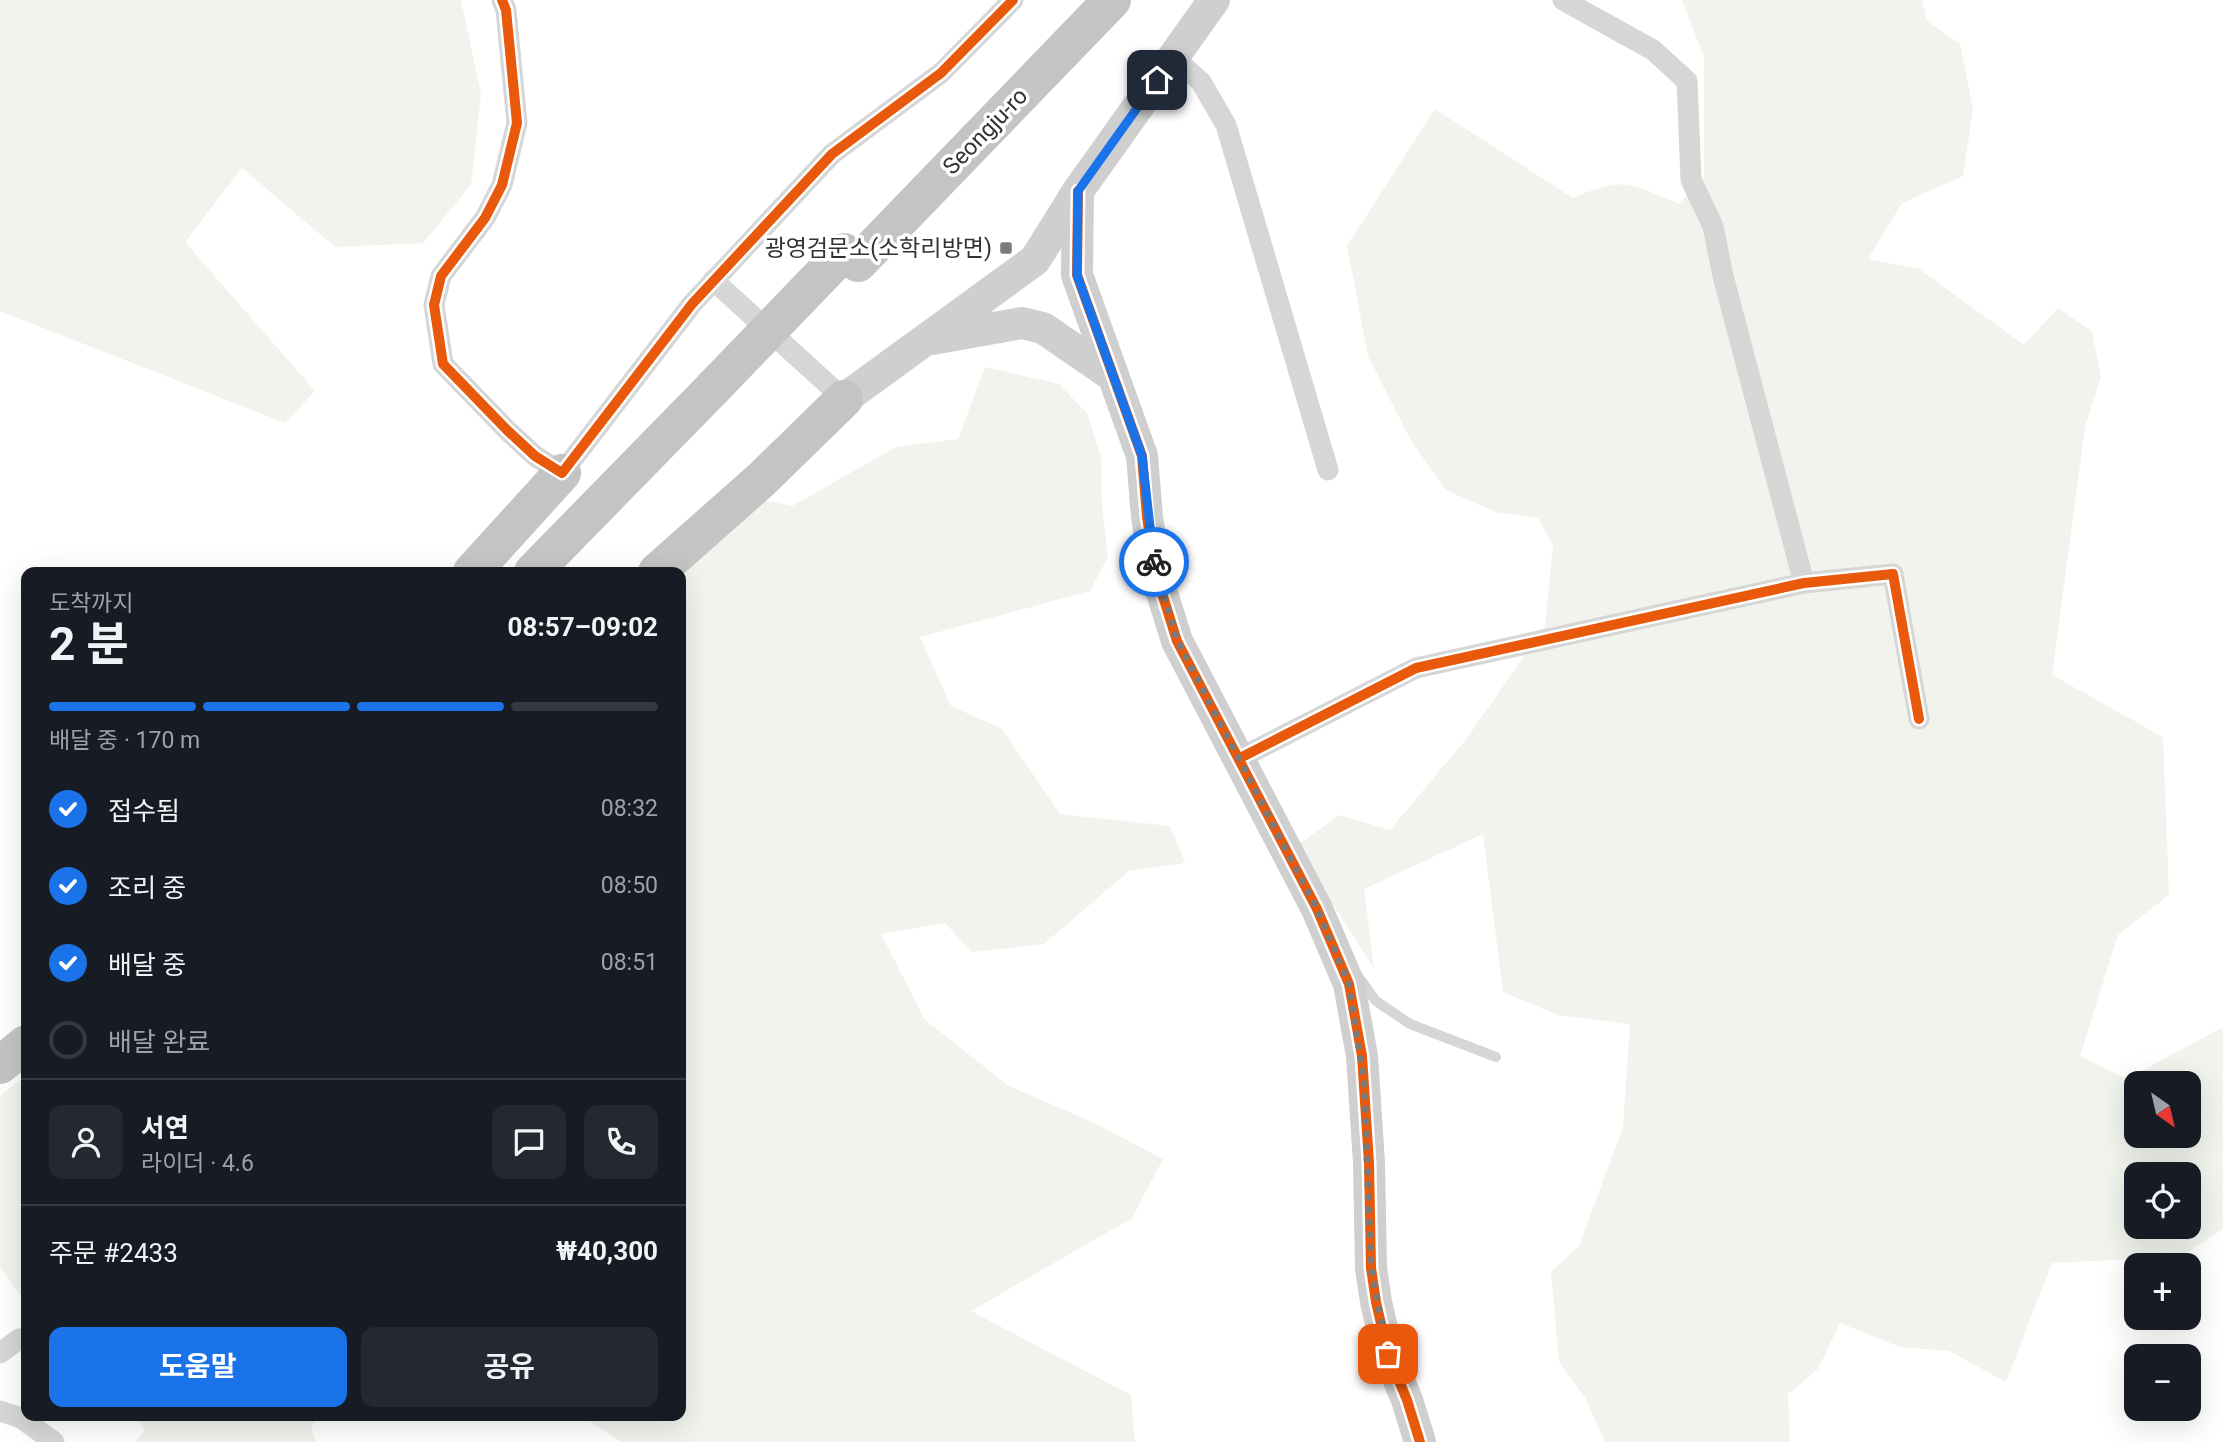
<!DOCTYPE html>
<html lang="ko">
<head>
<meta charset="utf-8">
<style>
  :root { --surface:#171b24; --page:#242831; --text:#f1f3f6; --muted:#9ea1a6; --line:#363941; --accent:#1a73e8 }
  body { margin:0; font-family:Roboto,"Noto Sans KR",sans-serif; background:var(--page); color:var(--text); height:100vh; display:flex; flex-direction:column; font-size:26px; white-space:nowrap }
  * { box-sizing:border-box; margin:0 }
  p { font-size:23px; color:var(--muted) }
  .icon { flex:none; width:38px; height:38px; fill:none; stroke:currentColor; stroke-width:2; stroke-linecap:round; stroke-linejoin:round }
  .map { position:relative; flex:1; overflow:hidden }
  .sheet { position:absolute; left:21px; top:567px; width:665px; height:854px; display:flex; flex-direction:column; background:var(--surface); border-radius:14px; box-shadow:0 7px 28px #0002 }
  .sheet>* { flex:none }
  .needle { width:46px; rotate:146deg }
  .tools { position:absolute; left:2124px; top:1071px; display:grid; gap:14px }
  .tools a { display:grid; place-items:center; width:77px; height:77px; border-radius:14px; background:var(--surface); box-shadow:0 7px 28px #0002; font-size:35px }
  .pin { position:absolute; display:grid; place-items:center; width:60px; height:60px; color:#fff; margin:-30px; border-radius:14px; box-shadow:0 4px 10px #0006 }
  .courier { position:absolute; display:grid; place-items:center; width:70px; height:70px; margin:-35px; border:5px solid #1a73e8; border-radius:50%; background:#fff; color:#222; box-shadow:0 2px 9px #0007 }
  .head em { font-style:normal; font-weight:700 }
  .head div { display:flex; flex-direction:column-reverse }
  .head { display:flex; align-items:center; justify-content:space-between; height:119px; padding:0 28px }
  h1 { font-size:46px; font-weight:700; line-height:52px }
  .bar { display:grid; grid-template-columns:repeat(4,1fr); gap:10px 7px; align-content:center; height:84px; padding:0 28px }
  .bar i { height:9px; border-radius:5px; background:var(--line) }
  .bar .current { background:var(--accent) }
  .bar p { grid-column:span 4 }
  .line { display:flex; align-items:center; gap:18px; padding:0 28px; border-top:2px solid var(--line) }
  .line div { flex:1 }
  .round { display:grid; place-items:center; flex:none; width:74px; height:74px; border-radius:14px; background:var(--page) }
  ol { padding:0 28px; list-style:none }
  li { display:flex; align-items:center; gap:21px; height:77px }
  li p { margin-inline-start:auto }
  li .icon { padding:7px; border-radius:50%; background:var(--accent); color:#fff; stroke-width:4 }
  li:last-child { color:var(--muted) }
  li i { width:38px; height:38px; border:4px solid var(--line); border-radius:50% }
  .button { display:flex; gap:14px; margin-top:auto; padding:14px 28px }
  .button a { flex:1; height:80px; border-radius:14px; background:var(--accent); color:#fff; font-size:28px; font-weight:700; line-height:80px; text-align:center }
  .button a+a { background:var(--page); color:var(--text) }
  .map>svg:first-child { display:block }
  .green { fill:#f1f3ed; fill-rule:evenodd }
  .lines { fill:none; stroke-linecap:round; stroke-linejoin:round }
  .lane { stroke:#d6d6d6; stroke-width:10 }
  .street { stroke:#d6d6d6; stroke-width:21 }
  .secondary { stroke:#cfcfcf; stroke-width:32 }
  .highway { stroke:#c4c4c4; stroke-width:38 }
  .highway-bridge { stroke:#c4c4c4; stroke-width:38 }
  .cycleway-casing { stroke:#fff; stroke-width:15 }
  .cycleway { stroke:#e8590c; stroke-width:10 }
  .done { stroke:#7a7a7a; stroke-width:7; stroke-dasharray:0 12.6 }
  .route { stroke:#1a73e8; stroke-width:9 }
  .poi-dot { fill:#7a7a7a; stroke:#fff; stroke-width:2.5 }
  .labels { text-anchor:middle; stroke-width:7; stroke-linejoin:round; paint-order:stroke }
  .street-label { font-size:23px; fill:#323232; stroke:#fff }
  .poi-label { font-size:23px; fill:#323232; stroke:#fff; text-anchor:end }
</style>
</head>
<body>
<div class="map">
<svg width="2223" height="1442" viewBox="0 0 2223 1442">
  <rect width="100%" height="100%" fill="#fff"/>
  <path class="green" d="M 0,0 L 461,0 L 481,94 L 471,185 L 423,243 L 335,247 L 242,168 L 185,242 L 315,391 L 285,423 L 0,311 Z
    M 1682,0 L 1922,0 L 1927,21 L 1960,44 L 1973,109 L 1963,176 L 1902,203 L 1868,259 L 1919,269 L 2024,345 L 2058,308 L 2092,331 L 2101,377 L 2085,427 L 2052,675 L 2163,737 L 2169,895 L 2118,935 L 2080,1056 L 2127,1079 L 2223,1027 L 2223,1229 L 2181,1257 L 2052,1263 L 2006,1382 L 1949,1351 L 1900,1347 L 1840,1323 L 1818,1369 L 1788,1394 L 1790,1442 L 1605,1442 L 1586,1399 L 1559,1362 L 1551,1272 L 1579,1246 L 1623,1127 L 1630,1024 L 1558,1015 L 1503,992 L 1483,834 L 1364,889 L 1374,969 L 1296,846 L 1340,815 L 1390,830 L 1467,738 L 1545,626 L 1553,545 L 1538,518 L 1496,512 L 1446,490 L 1411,441 L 1368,356 L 1347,246 L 1435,109 L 1573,198 C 1624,176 1630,183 1679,204 L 1704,176 L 1704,57 ZM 2137,1083 L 2189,1083 L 2189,1136 L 2137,1136 ZM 2137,1174 L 2189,1174 L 2189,1227 L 2137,1227 Z
    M 985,367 L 1059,384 L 1087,413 L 1101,457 L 1102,505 L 1108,557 L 1090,591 L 920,637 L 951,706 L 1002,729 L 1060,814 L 1170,826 L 1185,863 L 1129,871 L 1044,944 L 972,952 L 945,923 L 881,934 L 925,1020 L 1009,1086 L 1094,1123 L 1163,1159 L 1132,1218 L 971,1311 L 1131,1395 L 1135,1442 L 621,1442 L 593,1423 L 575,1416 L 681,1416 L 681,572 L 632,572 L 687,521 L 749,497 L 792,506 L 896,447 L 958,439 Z
    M 26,1075 L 26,1295 L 20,1295 L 0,1267 L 0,1096 Z
    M 134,1416 L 319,1416 L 311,1428 L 316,1442 L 135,1442 L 145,1430 Z"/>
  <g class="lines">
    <path class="lane" d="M 1358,976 L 1376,1001 L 1410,1024 L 1496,1057"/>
    <path class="street" d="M 502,0 L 506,10 L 517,123 L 502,185 L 485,218 L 441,276 L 434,305 L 443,364 L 508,431 L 535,456 L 562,473 L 692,304 L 832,154 L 941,73 L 1013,0
      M 1563,0 L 1653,50 L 1687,81 L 1691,180 L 1713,226 L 1723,276 L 1804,583
      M 1173,57 L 1201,82 L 1226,125 L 1328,470
      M 713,280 L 844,399
      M 1240,758 L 1416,668 L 1804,583 L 1893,574 L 1919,719
      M 0,1353 L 19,1339
      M 0,1411 L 21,1418 L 54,1442"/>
    <path class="secondary" d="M 1078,191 L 1077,275 L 1142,456 L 1147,517 L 1156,574 L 1177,641 L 1317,909 L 1349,984 L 1362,1056 L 1369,1163 L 1371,1268 L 1376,1302 L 1388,1354 L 1407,1400 L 1420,1442
      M 932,339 L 1022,323 L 1043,328 L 1110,374
      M 844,399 L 1035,260 L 1078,191 L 1214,0"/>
    <path class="highway" d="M 858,263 L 1112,0
      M 472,572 L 562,473
      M 533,572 L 713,388
      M 657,572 L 762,479 L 844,399
      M 0,1065 L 26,1044"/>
    <path class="highway-bridge" d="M 713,388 L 844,252"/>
    <defs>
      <path id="cycleway" d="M 502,0 L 506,10 L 517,123 L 502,185 L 485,218 L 441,276 L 434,305 L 443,364 L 508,431 L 535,456 L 562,473 L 692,304 L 832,154 L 941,73 L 1013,0
        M 1078,191 L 1077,275 L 1142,456 L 1147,517 L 1156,574 L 1177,641 L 1317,909 L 1349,984 L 1362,1056 L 1369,1163 L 1371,1268 L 1376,1302 L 1388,1354 L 1407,1400 L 1420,1442
        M 1240,758 L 1416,668 L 1804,583 L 1893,574 L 1919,719"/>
    </defs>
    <use href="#cycleway" class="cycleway-casing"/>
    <use href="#cycleway" class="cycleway"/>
  </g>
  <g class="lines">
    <path class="done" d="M 1154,562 L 1177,640 L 1317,909 L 1349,984 L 1364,1080 L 1371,1268 L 1388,1354"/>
    <path class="route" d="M 1154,562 L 1142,456 L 1077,275 L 1078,191 L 1157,80"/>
  </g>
  <rect class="poi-dot" x="999" y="241" width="14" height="14" rx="3.5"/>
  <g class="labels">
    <g class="street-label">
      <text transform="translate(985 131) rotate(-46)" y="8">Seongju-ro</text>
    </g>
    <g class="poi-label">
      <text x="992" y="256">광영검문소(소학리방면)</text>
    </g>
  </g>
</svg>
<div class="tools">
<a><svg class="needle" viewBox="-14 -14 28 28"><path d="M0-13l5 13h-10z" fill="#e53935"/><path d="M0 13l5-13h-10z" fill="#9ea1a6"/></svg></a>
<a><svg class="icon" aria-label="locate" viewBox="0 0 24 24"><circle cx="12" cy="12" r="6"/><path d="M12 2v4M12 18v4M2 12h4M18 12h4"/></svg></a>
<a>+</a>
<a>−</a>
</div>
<div class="pin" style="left:1388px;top:1354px;background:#ea580c"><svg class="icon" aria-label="bag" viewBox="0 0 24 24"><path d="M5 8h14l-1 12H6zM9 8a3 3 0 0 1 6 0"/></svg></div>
<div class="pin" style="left:1157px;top:80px;background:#1f2937"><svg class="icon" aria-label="home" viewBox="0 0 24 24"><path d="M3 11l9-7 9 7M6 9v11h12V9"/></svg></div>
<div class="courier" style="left:1154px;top:562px"><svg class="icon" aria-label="bike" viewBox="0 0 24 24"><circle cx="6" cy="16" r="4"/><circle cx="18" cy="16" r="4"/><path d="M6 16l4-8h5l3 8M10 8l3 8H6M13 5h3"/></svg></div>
<section class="sheet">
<div class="head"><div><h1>2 분</h1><p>도착까지</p></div><em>08:57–09:02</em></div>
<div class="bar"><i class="current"></i><i class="current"></i><i class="current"></i><i></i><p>배달 중 · 170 m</p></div>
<ol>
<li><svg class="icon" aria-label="check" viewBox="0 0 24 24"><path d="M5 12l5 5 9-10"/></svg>접수됨<p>08:32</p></li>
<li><svg class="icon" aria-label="check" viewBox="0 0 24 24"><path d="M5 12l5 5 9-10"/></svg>조리 중<p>08:50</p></li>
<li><svg class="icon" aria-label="check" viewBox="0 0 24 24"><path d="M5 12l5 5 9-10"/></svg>배달 중<p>08:51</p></li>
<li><i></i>배달 완료</li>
</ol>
<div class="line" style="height:126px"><a class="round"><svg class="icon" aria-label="person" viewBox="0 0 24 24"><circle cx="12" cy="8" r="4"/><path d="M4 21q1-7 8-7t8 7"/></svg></a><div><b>서연</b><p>라이더 · 4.6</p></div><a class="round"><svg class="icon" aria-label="chat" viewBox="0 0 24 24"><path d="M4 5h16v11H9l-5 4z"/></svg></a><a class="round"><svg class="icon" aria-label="phone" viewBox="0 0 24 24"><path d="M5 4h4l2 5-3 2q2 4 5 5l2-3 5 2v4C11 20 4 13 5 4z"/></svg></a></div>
<div class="line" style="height:91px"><div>주문 #2433</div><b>₩40,300</b></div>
<div class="button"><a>도움말</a><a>공유</a></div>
</section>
</div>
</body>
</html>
